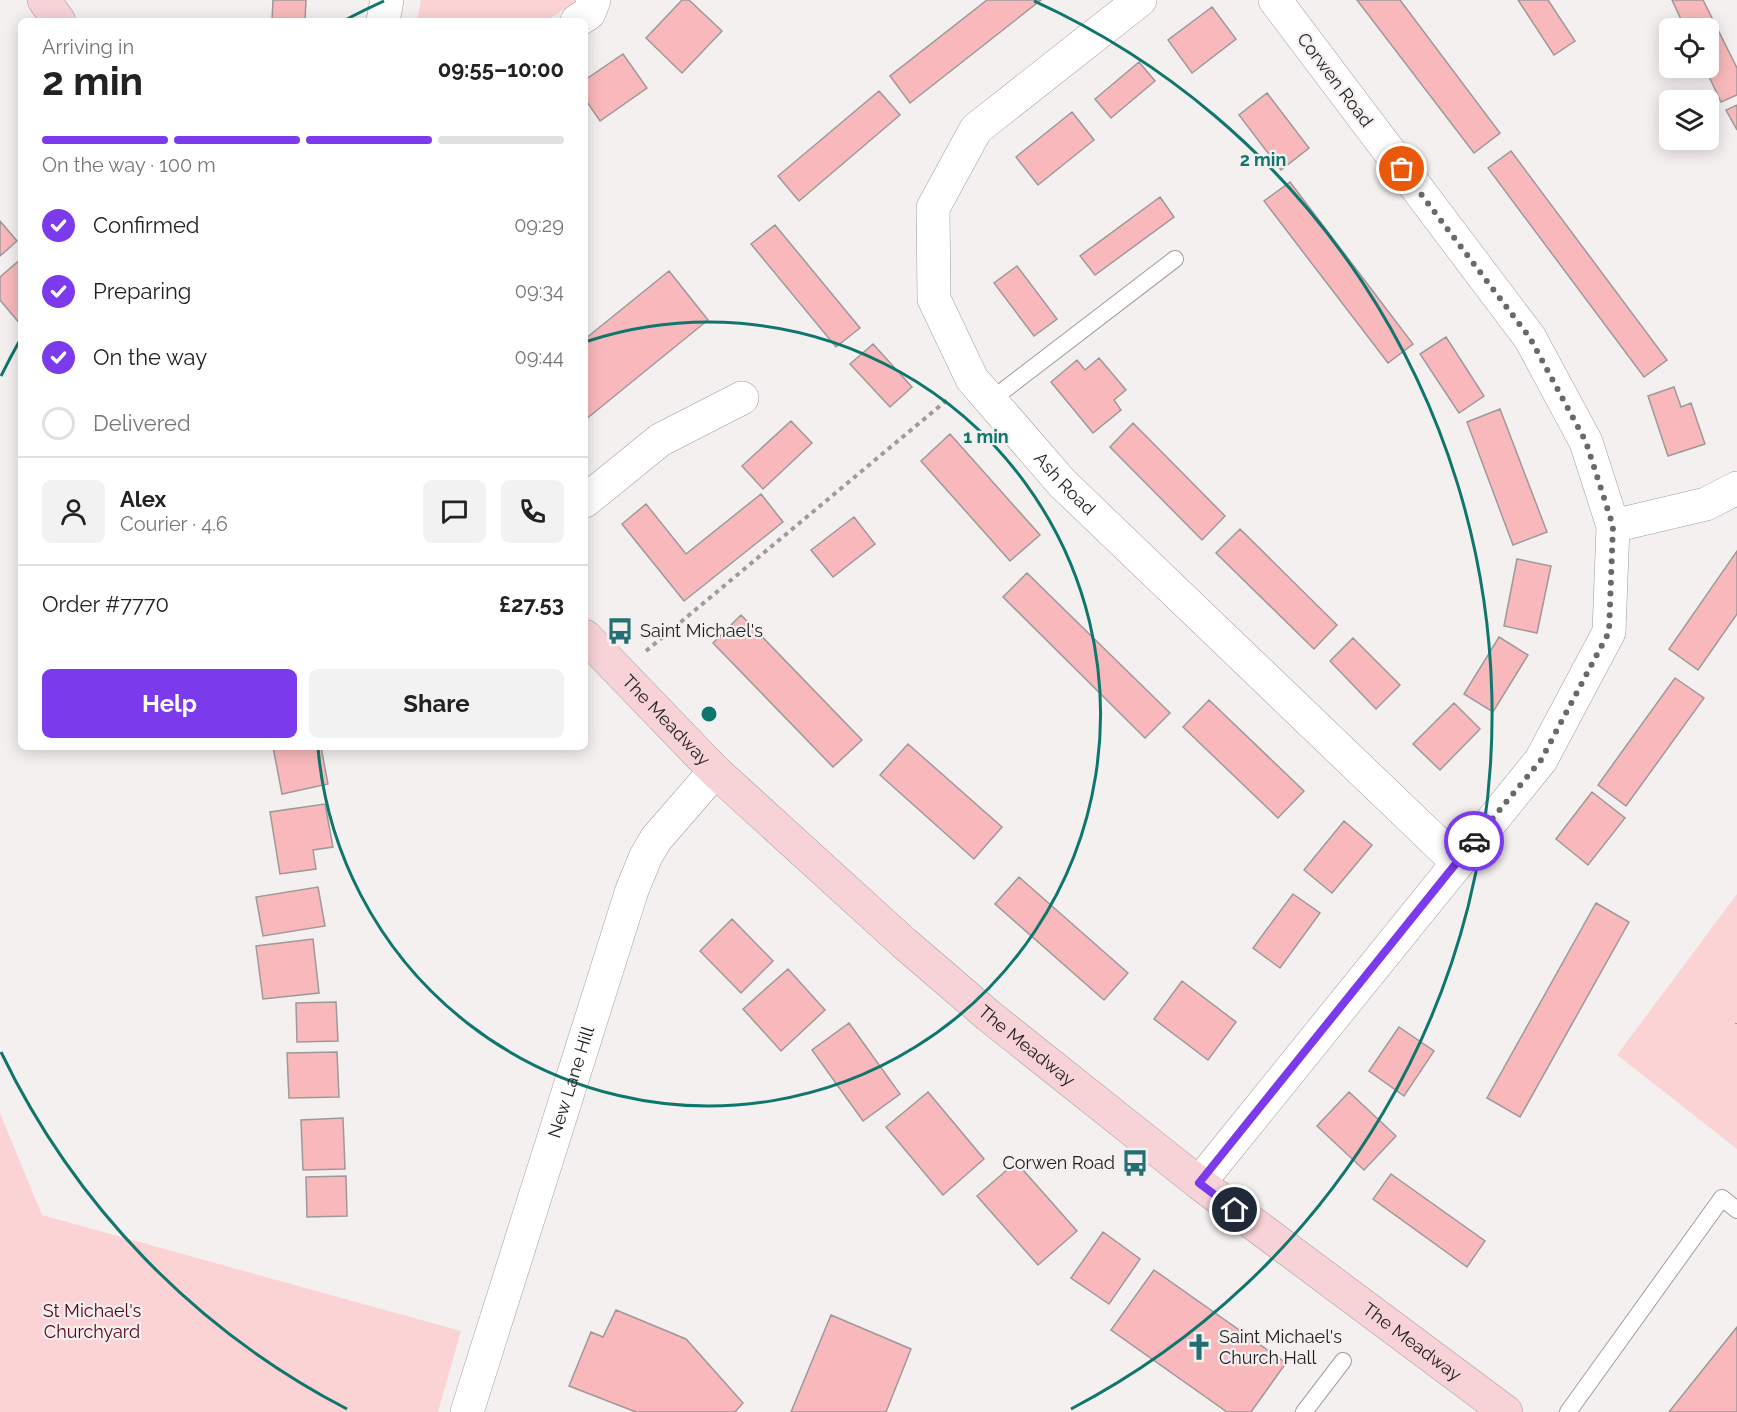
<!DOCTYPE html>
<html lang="en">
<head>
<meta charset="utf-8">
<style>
  :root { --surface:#fff; --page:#f2f2f2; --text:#222; --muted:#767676; --line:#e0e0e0; --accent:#7c3aed }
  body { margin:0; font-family:Raleway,sans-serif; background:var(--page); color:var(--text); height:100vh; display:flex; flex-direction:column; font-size:22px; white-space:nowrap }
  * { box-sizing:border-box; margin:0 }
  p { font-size:20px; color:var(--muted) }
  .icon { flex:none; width:33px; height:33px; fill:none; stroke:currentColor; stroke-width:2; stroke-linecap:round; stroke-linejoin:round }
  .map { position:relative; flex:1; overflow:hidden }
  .panel { position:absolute; left:18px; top:18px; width:570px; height:732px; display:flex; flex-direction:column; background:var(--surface); border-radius:9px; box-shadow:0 3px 15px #0003 }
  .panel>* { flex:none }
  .fabs { position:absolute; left:1659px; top:18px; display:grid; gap:12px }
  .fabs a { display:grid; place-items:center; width:60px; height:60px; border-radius:9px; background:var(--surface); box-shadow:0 3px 15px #0003; font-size:30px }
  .pin { position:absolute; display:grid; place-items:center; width:51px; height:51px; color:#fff; margin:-26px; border:3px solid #fff; border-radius:50%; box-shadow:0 2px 6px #0007 }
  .courier { position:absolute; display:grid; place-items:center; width:60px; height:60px; margin:-30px; border:4px solid #7c3aed; border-radius:50%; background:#fff; color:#222; box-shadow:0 2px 8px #0007 }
  .overview em { font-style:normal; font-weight:700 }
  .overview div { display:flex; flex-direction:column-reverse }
  .overview { display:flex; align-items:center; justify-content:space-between; height:102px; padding:0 24px }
  h1 { font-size:39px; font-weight:700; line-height:45px }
  .bar { display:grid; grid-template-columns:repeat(4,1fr); gap:9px 6px; align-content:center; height:72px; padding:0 24px }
  .bar i { height:8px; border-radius:4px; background:var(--line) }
  .bar .selected { background:var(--accent) }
  .bar p { grid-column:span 4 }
  .line { display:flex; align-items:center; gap:15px; padding:0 24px; border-top:2px solid var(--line) }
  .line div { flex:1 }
  .round { display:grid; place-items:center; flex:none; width:63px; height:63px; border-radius:9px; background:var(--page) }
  ol { padding:0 24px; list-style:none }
  li { display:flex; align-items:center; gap:18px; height:66px }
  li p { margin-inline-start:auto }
  li .icon { padding:6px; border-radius:50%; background:var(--accent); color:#fff; stroke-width:4 }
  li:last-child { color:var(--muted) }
  li i { width:33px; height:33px; border:3px solid var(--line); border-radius:50% }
  .button { display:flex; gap:12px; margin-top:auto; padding:12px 24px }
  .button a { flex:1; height:69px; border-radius:9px; background:var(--accent); color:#fff; font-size:24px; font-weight:700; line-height:69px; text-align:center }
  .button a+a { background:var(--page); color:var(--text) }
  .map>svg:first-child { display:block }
  .green { fill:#fcd3d4 }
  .building { fill:#f9b9bc; stroke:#9e9999; stroke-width:1.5 }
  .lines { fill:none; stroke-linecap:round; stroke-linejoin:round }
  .lane-casing { stroke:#a29d9e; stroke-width:18 }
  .street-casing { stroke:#a29d9e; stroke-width:34 }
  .secondary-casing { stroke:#a29d9e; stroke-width:34 }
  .path { stroke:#9f9b9b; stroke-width:4; stroke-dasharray:4.5 4.5; stroke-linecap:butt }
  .lane { stroke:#fff; stroke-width:16 }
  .street { stroke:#fff; stroke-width:33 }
  .secondary { stroke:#f7d2d6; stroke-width:33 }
  .done { stroke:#6b6868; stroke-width:6; stroke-dasharray:0 10.8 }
  .route { stroke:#7c3aed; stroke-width:8 }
  .ring { fill:none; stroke:#0f766e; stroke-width:3 }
  .labels { text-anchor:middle; stroke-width:4.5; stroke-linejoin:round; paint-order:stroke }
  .street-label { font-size:18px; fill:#201e1e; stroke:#f5f0f0 }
  .poi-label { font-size:18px; fill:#201e1e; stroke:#f5f0f0; text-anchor:start }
  .park-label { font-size:18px; fill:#5c0018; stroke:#f5f0f0 }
  .centre { fill:#0f766e; stroke:#f5f0f0; stroke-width:3 }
  .ring-label { font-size:18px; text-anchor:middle; font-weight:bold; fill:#0f766e; stroke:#f5f0f0; stroke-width:4.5; stroke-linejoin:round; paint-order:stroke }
</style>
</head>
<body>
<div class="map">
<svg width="1737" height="1412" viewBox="0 0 1737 1412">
  <rect width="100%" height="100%" fill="#f5f0f0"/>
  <path class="green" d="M 421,0 L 578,0 L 546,21 L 417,21 Z
    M 1737,894 L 1737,1149 L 1617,1055 Z
    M 0,1113 L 42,1215 L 461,1331 L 438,1412 L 0,1412 Z"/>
  <path class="building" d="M 273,0 L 306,0 L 305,21 L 272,21 Z
    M 682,0 L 689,0 L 722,31 L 682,73 L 646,38 Z
    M 987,0 L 1041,0 L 910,103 L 890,76 Z
    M 1357,0 L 1400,0 L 1500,133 L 1474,153 Z
    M 1518,0 L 1548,0 L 1575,41 L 1554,55 Z
    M 1672,0 L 1703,0 L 1737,68 L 1737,95 L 1721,102 L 1705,68 L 1708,68 L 1708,28 L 1685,28 Z
    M 1212,7 L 1236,39 L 1192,73 L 1168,40 Z
    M 623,54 L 647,88 L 600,121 L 585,99 L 585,80 Z
    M 1139,62 L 1155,81 L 1111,118 L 1095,99 Z
    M 879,91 L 900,115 L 799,201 L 778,176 Z
    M 1267,93 L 1309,148 L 1281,170 L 1239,115 Z
    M 1737,105 L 1737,130 L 1726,110 Z
    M 1072,112 L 1094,140 L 1038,185 L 1016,157 Z
    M 1511,151 L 1667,360 L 1644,377 L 1488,168 Z
    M 1290,182 L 1413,344 L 1388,363 L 1264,201 Z
    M 1160,197 L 1174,217 L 1095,275 L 1080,256 Z
    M 0,221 L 17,241 L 0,256 Z
    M 775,225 L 860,328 L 836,347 L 751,244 Z
    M 21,259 L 21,325 L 0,300 L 0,277 Z
    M 1017,266 L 1057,319 L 1034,336 L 994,283 Z
    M 669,271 L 708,320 L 585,420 L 585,339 Z
    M 1446,337 L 1484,396 L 1459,413 L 1420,354 Z
    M 873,344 L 912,387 L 890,407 L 850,364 Z
    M 1099,358 L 1126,390 L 1114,400 L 1121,410 L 1093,433 L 1051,382 L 1077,360 L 1085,370 Z
    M 1674,387 L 1681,407 L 1691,403 L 1705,444 L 1668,456 L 1648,396 Z
    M 1500,409 L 1547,532 L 1513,545 L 1467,422 Z
    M 791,421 L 812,443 L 763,489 L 742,466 Z
    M 1133,423 L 1225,516 L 1202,540 L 1110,447 Z
    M 950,434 L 1040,535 L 1010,561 L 921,461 Z
    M 761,494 L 783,522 L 684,601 L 622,524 L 646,504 L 686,554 Z
    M 854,517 L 875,544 L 833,577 L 811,550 Z
    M 1240,529 L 1337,625 L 1314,649 L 1216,553 Z
    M 1737,551 L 1737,614 L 1698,670 L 1669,649 Z
    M 1517,559 L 1551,566 L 1537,633 L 1504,626 Z
    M 1027,573 L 1170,713 L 1145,738 L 1003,597 Z
    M 741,615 L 862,740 L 833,767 L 713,643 Z
    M 1499,637 L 1528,655 L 1493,712 L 1464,694 Z
    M 1353,638 L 1400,685 L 1376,709 L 1330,661 Z
    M 1675,678 L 1704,698 L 1626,806 L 1598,785 Z
    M 1209,700 L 1304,791 L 1278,818 L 1183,727 Z
    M 1454,703 L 1480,729 L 1440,770 L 1413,744 Z
    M 908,744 L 1002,827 L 974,859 L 880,775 Z
    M 273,747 L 321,747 L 328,784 L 282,794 Z
    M 1592,792 L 1625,818 L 1588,865 L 1556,839 Z
    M 325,804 L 333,847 L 313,850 L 316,869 L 280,874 L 270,812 Z
    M 1344,821 L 1372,845 L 1332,893 L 1304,870 Z
    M 1019,877 L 1128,973 L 1104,1000 L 995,904 Z
    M 318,887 L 325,926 L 263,936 L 256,897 Z
    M 1293,894 L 1320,913 L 1280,968 L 1253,948 Z
    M 1596,903 L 1629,922 L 1520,1117 L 1487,1098 Z
    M 732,919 L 773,961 L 741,993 L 700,951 Z
    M 313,939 L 319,993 L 263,999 L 256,946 Z
    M 788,969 L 825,1010 L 781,1051 L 743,1009 Z
    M 1182,981 L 1236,1022 L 1208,1060 L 1154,1019 Z
    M 336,1002 L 338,1041 L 297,1042 L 296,1003 Z
    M 849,1023 L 900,1094 L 863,1121 L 812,1050 Z
    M 1399,1027 L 1434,1051 L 1404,1096 L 1369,1071 Z
    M 337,1052 L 339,1097 L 289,1098 L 287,1053 Z
    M 928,1092 L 984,1159 L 943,1195 L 886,1127 Z
    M 1349,1092 L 1396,1136 L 1364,1170 L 1317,1126 Z
    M 343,1118 L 345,1169 L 303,1170 L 301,1120 Z
    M 1016,1162 L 1077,1231 L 1038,1265 L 977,1196 Z
    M 1391,1174 L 1485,1241 L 1467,1267 L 1373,1199 Z
    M 346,1176 L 347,1216 L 307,1217 L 306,1177 Z
    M 1103,1232 L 1140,1259 L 1109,1304 L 1071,1278 Z
    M 1154,1270 L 1286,1363 L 1251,1412 L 1227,1412 L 1111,1330 Z
    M 616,1310 L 686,1339 L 743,1403 L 735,1412 L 636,1412 L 569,1386 L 591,1332 L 603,1337 Z
    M 831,1315 L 911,1349 L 886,1412 L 791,1412 Z
    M 1737,1327 L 1737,1412 L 1669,1412 Z"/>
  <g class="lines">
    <defs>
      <path id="lane" d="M 991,400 L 1175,259
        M 1304,1412 L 1343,1361
        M 1568,1412 L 1722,1198 L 1737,1210"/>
      <g id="street">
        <path id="s1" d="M 1140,0 L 976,129 L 933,208 L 934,299 L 972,379 L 1062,483 L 1457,862"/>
        <path d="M 383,21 L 387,0"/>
        <path d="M 577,21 L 589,13 L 594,0"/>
        <path d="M 585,501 L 660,440 L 742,398"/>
        <path d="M 1613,526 L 1706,504 L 1737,488"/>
        <path d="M 1199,1183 L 1541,760 L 1609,632 L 1613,526 L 1586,442 L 1530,338 L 1275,0"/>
        <path id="s2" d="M 467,1412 L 632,890 L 646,856 L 656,839 L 715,771"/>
      </g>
      <g id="secondary">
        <path d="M 44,0 L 59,21"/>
        <path id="s3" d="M 585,636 L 715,771 L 904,943 L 989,1016 L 1199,1183 L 1506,1412"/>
      </g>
    </defs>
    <use href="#lane" class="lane-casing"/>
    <use href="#street" class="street-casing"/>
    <use href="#secondary" class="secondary-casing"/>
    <path class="path" d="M 646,651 L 947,400
      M 1737,1023 L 1737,1024"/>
    <use href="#lane" class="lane"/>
    <use href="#street" class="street"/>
    <use href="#secondary" class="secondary"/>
  </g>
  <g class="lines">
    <path class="done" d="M 1402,169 L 1530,338 L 1586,442 L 1613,526 L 1609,632 L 1541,760 L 1474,841"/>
    <path class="route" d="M 1235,1210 L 1199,1183 L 1474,841"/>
  </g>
  <g class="ring">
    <path d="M588 341A392 392 0 1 1 318 748"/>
    <path d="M347 1409A784 784 0 0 1 1 1052M1 376A784 784 0 0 1 20 340M347 19A784 784 0 0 1 384 1M1034 1A784 784 0 0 1 1071 1409"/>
  </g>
  <defs>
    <symbol id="bus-bare" viewBox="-9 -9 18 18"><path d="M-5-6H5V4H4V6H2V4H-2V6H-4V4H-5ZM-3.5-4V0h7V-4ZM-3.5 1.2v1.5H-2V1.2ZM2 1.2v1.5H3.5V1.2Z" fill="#246f73" stroke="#f5f0f0" stroke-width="2.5" paint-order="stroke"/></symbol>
    <symbol id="church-bare" viewBox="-9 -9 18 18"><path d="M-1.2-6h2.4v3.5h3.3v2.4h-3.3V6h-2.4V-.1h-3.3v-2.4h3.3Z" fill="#246f73" stroke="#f5f0f0" stroke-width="2.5" paint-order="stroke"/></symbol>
  </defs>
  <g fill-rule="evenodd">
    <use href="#bus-bare" x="601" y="612" width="38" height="38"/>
    <use href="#bus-bare" x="1116" y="1144" width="38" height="38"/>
    <use href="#church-bare" x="1180" y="1328" width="38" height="38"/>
  </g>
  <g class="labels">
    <g class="street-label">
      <text transform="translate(1335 80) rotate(53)" y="6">Corwen Road</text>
      <text dy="6" stroke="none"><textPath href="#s1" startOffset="618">Ash Road</textPath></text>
      <text dy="6" stroke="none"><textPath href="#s3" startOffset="117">The Meadway</textPath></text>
      <text dy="6" stroke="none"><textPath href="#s3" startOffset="603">The Meadway</textPath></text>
      <text dy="6" stroke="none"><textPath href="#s2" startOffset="346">New Lane Hill</textPath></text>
      <text dy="6" stroke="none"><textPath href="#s3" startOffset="1089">The Meadway</textPath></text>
    </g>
    <g class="poi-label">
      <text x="640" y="637">Saint Michael's</text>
      <text x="1115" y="1169" text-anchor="end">Corwen Road</text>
      <text x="1219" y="1343">Saint Michael's<tspan x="1219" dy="21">Church Hall</tspan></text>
    </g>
    <g class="park-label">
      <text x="92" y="1317">St Michael's<tspan x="92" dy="21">Churchyard</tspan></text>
    </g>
  </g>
  <circle cx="709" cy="714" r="9" class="centre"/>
  <g class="ring-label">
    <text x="1263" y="166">2 min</text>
    <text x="986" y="443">1 min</text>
  </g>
</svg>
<div class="fabs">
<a><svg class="icon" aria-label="locate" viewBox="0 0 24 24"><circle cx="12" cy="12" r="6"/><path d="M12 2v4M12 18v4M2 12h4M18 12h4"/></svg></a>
<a><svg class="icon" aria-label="layers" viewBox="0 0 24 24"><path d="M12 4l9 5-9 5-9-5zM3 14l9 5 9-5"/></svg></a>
</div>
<div class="pin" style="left:1402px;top:169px;background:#ea580c"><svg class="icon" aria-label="bag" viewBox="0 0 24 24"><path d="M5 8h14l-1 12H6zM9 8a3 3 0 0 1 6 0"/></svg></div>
<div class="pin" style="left:1235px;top:1210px;background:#1f2937"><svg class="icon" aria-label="home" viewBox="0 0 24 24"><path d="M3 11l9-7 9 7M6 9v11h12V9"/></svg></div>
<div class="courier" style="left:1474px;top:841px"><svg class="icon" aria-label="car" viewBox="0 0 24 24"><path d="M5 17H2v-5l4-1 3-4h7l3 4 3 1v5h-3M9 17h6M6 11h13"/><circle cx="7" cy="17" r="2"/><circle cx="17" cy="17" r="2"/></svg></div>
<section class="panel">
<div class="overview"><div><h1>2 min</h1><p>Arriving in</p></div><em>09:55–10:00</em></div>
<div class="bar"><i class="selected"></i><i class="selected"></i><i class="selected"></i><i></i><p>On the way · 100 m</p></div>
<ol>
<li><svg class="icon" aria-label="check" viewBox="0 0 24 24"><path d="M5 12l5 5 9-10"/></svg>Confirmed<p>09:29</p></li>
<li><svg class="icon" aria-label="check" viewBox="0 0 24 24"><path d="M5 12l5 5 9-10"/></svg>Preparing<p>09:34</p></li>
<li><svg class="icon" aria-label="check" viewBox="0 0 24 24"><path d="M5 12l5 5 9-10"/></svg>On the way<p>09:44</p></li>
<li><i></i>Delivered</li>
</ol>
<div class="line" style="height:108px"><a class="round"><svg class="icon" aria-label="person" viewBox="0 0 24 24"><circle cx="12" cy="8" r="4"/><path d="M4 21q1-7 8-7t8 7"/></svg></a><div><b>Alex</b><p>Courier · 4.6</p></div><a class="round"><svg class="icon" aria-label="chat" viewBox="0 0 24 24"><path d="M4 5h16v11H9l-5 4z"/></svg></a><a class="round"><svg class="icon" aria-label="phone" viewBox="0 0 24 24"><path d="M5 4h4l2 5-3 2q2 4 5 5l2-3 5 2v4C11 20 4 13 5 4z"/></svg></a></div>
<div class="line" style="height:78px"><div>Order #7770</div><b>£27.53</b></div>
<div class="button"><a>Help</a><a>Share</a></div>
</section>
</div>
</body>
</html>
